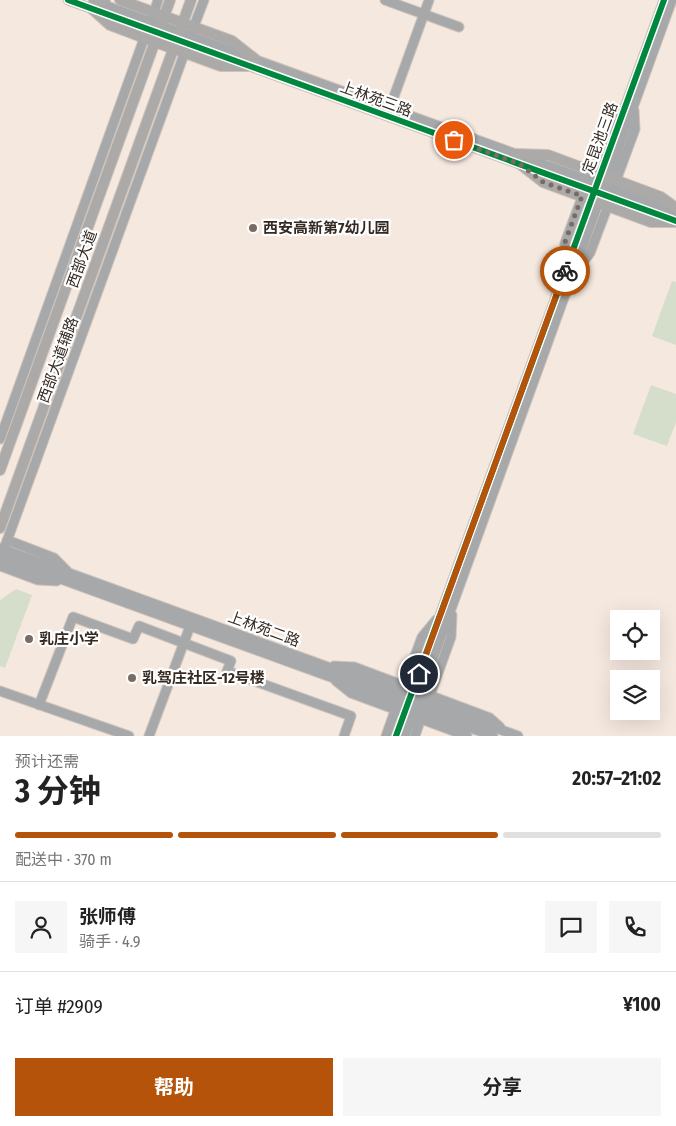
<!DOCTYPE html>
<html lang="zh">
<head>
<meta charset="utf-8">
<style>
  :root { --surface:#fff; --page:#f6f6f6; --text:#222; --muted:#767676; --line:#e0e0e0; --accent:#b45309 }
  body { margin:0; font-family:"Fira Sans Condensed","Noto Sans SC",sans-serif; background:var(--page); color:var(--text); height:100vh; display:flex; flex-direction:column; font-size:19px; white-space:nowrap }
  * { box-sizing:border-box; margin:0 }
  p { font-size:16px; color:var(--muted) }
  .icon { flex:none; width:28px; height:28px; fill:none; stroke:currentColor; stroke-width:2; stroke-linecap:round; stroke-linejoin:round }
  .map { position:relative; height:736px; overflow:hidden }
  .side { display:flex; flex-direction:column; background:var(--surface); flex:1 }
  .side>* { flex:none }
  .fabs { position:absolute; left:610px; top:610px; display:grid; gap:10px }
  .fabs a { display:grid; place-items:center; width:50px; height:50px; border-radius:0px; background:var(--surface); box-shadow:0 5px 20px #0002; font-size:25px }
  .pin { position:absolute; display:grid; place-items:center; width:42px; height:42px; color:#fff; margin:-21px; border:2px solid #fff; border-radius:50%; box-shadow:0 1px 5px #0007 }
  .courier { position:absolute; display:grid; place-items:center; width:50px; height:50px; margin:-25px; border:4px solid #b45309; border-radius:50%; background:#fff; color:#222; box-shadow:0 1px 6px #0007 }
  .summary em { font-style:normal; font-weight:700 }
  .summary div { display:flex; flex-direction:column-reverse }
  .summary { display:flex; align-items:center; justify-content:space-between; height:85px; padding:0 15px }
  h1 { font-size:32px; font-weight:700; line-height:38px }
  .bar { display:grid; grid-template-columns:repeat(4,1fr); gap:8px 5px; align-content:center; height:60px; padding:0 15px }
  .bar i { height:6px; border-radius:4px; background:var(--line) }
  .bar .current { background:var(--accent) }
  .bar p { grid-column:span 4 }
  .line { display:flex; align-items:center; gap:12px; padding:0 15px; border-top:1px solid var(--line) }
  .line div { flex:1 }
  .round { display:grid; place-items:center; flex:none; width:52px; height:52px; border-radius:0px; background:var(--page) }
  .button { display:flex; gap:10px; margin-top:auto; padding:10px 15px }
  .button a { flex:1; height:58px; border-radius:0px; background:var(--accent); color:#fff; font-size:20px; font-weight:700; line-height:58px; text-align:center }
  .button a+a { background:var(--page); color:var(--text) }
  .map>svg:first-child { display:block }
  .green { fill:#d5deca }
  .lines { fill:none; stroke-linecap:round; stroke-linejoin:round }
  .minor-casing { stroke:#cdc3bb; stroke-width:11 }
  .major-casing { stroke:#cdc3bb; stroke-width:12 }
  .minor { stroke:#a6a8a9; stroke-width:9 }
  .major { stroke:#abaaa9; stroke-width:10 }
  .cycleway-casing { stroke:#fff; stroke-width:9 }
  .cycleway { stroke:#00873e; stroke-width:6 }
  .done { stroke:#786c64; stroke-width:5; stroke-dasharray:0 9 }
  .route { stroke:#b45309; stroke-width:6 }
  .poi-dot { fill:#786c64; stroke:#fff; stroke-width:2 }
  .labels { text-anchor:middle; stroke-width:4.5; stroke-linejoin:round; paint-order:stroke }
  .street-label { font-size:15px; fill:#352a22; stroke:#fff }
  .poi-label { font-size:15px; font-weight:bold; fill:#352a22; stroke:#fff; text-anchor:start }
</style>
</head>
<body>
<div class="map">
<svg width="676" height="736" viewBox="0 0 676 736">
  <rect width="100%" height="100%" fill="#f5e8df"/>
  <path class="green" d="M 672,281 L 676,282 L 676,345 L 652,336 Z
    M 651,385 L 676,394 L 676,422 L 667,446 L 633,434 Z
    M 16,589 L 32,595 L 5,668 L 0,666 L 0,600 Z"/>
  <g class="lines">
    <defs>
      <path id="minor" d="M 68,0 L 676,221
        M 385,0 L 459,27
        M 96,2 L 676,212
        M 152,19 L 158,0
        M 191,34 L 204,0
        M 388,113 L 429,0
        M 590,177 L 608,127 L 621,111
        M 614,186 L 635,129 L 634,110
        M 565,265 L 565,243 L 584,192
        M 577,270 L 590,253 L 610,200
        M 0,439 L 146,33
        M 7,540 L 54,558 L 67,571
        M 0,548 L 518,736
        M 0,557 L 493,736
        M 0,560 L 187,46
        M 0,566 L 38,580 L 57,581
        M 334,666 L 354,667 L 490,718 L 500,727
        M 336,681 L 351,693 L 467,736
        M 0,691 L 129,736
        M 402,691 L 422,637 L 436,620
        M 428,701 L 451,637 L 452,615
        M 39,705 L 73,617 L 133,639 L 139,626 L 231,661 L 227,671 L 351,716 L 344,736
        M 149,736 L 192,621
        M 386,736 L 397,705
        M 396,736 L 664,0
        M 405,736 L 672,0
        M 415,736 L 422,715"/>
      <path id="major" d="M 120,0 L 232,41 L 255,59
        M 94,1 L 105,0
        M 91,8 L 110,25 L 155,42 L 221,66 L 249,66
        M 516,154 L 548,155 L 661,197 L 676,208
        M 520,164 L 543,182 L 651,222 L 676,222
        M 0,470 L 170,0
        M 0,528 L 191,0"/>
    </defs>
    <use href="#minor" class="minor-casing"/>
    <use href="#major" class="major-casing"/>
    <use href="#minor" class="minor"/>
    <use href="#major" class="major"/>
    <defs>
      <path id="cycleway" d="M 68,0 L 676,221
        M 396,736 L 664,0"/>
    </defs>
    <use href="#cycleway" class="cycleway-casing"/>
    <use href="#cycleway" class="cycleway"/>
  </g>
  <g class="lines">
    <path class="done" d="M 454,140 L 520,164 L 543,182 L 582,196 L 565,242 L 565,271"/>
    <path class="route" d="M 419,674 L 565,271"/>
  </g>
  <g class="poi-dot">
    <circle cx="253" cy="228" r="5"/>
    <circle cx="29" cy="639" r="5"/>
    <circle cx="132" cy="678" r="5"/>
  </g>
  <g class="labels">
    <g class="street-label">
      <text transform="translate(376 99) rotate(20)" y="5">上林苑三路</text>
      <text transform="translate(600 138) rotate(-70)" y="5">定昆池三路</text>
      <text transform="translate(82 259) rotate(-70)" y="5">西部大道</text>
      <text transform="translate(58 360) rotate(-70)" y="5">西部大道辅路</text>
      <text transform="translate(264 629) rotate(20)" y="5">上林苑二路</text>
    </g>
    <g class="poi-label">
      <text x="263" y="233">西安高新第7幼儿园</text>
      <text x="39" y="644">乳庄小学</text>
      <text x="142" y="683">乳驾庄社区-12号楼</text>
    </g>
  </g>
</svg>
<div class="fabs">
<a><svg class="icon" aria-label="locate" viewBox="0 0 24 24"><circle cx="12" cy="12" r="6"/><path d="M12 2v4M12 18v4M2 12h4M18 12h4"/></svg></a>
<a><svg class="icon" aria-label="layers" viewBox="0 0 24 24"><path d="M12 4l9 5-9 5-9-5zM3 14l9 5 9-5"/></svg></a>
</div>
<div class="pin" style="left:454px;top:140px;background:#ea580c"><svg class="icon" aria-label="bag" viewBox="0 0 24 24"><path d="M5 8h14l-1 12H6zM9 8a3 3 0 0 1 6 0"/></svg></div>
<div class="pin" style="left:419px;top:674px;background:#1f2937"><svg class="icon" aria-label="home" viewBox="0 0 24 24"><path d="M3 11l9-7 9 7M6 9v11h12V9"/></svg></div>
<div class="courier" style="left:565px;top:271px"><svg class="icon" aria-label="bike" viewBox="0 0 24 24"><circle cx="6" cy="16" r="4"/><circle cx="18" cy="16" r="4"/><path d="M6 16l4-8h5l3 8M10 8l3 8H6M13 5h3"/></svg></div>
</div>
<section class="side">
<div class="summary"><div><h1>3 分钟</h1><p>预计还需</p></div><em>20:57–21:02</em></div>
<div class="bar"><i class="current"></i><i class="current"></i><i class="current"></i><i></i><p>配送中 · 370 m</p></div>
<div class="line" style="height:90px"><a class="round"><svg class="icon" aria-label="person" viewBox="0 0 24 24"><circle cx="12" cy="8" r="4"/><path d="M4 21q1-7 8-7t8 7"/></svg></a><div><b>张师傅</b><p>骑手 · 4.9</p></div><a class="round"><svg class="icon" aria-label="chat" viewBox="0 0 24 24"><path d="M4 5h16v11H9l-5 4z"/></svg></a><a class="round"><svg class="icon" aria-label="phone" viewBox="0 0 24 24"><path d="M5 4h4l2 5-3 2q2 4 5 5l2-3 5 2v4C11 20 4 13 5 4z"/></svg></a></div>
<div class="line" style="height:65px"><div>订单 #2909</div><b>¥100</b></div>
<div class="button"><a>帮助</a><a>分享</a></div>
</section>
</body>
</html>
